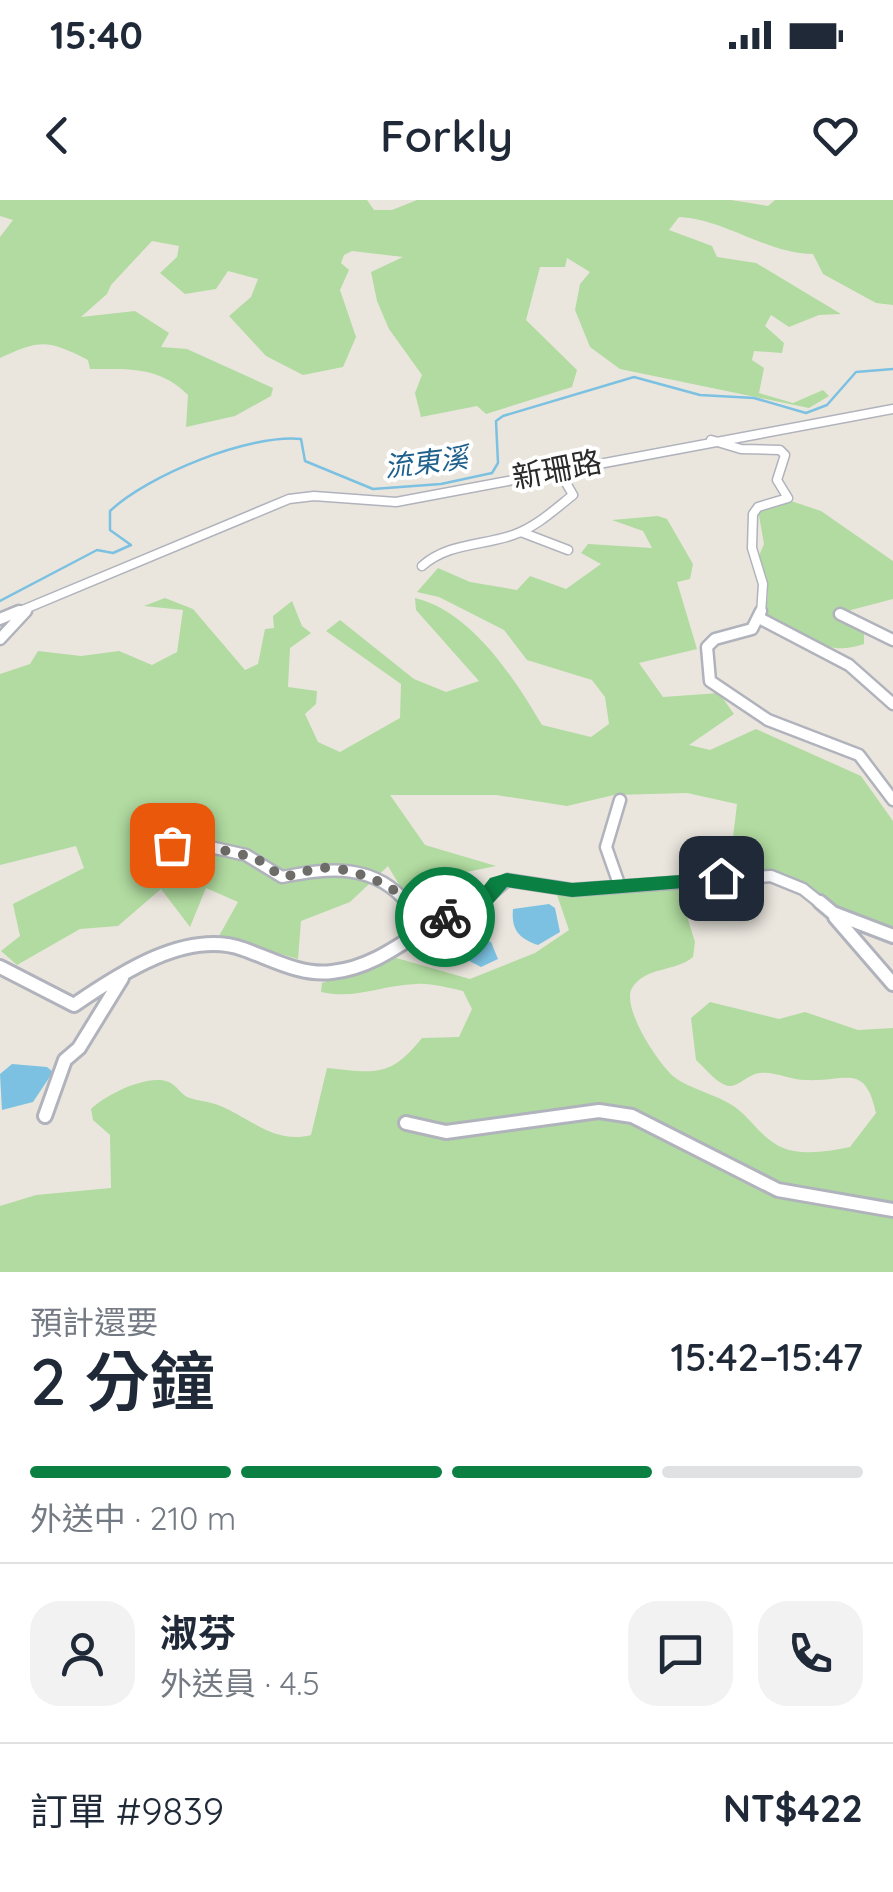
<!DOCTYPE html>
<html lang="zh-TW">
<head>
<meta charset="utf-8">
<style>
  :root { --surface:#fff; --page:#f2f2f3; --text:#1f2937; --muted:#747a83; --line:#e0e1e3; --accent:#0b8043 }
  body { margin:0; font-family:Quicksand,"Noto Sans TC",sans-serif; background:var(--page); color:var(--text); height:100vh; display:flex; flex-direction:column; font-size:38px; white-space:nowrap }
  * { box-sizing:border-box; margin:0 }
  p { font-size:32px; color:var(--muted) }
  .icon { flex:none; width:55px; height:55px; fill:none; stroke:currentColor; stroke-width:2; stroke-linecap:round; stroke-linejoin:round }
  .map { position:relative; height:1072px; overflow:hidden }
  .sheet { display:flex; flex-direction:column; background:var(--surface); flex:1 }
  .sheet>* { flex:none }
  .pin { position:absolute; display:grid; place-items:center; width:85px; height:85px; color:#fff; margin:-42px; border-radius:20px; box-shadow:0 5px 15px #0006 }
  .courier { position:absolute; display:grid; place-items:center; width:100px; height:100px; margin:-50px; border:8px solid #0b8043; border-radius:50%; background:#fff; color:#222; box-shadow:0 2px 12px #0007 }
  .summary em { font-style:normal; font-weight:600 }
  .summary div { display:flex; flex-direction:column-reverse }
  .summary { display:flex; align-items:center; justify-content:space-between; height:170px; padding:0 30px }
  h1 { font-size:65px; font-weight:600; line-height:75px }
  .bar { display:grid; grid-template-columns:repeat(4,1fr); gap:15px 10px; align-content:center; height:120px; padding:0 30px }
  .bar i { height:12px; border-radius:8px; background:var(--line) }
  .bar .selected { background:var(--accent) }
  .bar p { grid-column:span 4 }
  .line { display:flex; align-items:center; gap:25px; padding:0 30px; border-top:2px solid var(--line) }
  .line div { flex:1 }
  .round { display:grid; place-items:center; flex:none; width:105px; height:105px; border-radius:30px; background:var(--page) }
  .status { display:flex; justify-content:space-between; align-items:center; height:70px; padding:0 50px; background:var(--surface); direction:ltr }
  .status svg { height:28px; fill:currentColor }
  header { display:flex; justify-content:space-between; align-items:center; height:130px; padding:0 30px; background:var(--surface); font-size:45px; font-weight:600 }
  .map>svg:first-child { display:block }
  .green { fill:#b1dba0 }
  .water { fill:#7cc1e1 }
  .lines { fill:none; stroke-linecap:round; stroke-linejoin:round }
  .stream { stroke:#7cc1e1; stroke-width:2.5 }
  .minor-far2-casing { stroke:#b1b3bc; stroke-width:11 }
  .minor-far1-casing { stroke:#b1b3bc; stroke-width:15 }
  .minor-casing { stroke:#b1b3bc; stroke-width:18 }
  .minor-far2 { stroke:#fff; stroke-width:8 }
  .minor-far1 { stroke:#fff; stroke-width:10 }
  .minor { stroke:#fff; stroke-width:12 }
  .route { fill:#0b8043 }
  .done { stroke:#6d6c69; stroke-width:10; stroke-dasharray:0 18 }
  .labels { text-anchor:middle; stroke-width:8; stroke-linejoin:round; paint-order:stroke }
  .far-water-label { font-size:28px; font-style:italic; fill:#1d608c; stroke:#fff }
  .street-label { font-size:30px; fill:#2a2a2a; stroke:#fff }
</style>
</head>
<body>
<div class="status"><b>15:40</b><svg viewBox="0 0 49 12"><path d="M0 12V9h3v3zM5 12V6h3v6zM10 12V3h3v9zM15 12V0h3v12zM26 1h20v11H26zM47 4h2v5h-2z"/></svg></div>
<header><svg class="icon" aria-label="back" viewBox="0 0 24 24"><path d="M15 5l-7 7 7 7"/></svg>Forkly<svg class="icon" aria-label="heart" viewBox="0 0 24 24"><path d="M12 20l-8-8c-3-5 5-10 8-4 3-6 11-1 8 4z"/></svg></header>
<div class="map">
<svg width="893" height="1072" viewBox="0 0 893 1072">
  <rect width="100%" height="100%" fill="#eae6de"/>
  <path class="green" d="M 0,0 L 367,0 L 374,10 L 392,10 L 417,0 L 731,0 L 768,6 L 775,0 L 893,0 L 893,105 L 876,103 L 823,74 L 813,54 C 767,54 725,19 679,17 L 669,30 L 712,46 L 717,57 L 756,63 L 841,114 L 819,115 L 789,127 L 771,115 L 765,126 L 784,143 L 782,153 L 754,151 L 752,160 L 764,168 L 759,193 L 793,203 L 823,190 L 829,196 L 809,208 L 620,169 L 590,147 L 575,110 L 580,84 L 590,72 L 567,58 L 565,67 L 540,67 L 526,120 L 577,170 L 572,187 L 486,214 L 477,206 L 421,217 L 415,193 L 422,175 L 389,129 L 377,101 L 371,72 L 403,57 L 352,51 L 344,55 L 341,63 L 349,70 L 340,90 L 356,137 L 343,167 L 303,175 L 266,156 L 229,116 L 251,97 L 258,79 L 228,71 L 216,89 L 185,94 L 160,73 L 177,57 L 179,46 L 152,41 L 111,85 L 107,94 L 81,117 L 135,111 L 169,133 L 161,147 L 187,149 L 273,188 L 271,196 L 235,216 L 186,227 L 188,195 C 159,166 129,169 90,169 L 88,160 C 48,140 41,139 0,158 L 0,37 L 13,20 L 0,16 Z
    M 791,301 L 821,311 L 893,361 L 893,399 L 851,410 L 843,420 L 864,433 L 864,444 C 827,456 821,439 787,438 L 762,417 C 772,396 769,377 758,358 L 764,344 L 758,310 Z
    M 658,316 L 667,319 L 693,364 L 690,379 L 677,382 L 697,449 L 639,463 L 663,497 L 719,493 L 734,514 L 689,545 L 710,550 L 756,529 L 861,576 L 893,621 L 893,734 L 825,700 L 784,673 L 720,673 L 732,646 L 737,604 L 687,593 L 614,595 L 567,606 L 496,595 L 390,595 L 425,645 L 496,666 L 457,674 L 435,685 L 443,714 L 420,720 L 388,666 L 350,702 L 301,721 L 298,759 L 219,736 L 238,702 L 206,688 L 190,727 L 161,689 L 118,726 L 80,729 L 17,765 L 1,751 L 20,736 L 13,704 L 84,668 L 76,646 L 0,665 L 0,474 L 30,464 L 38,451 L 81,456 L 119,451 L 152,465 L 177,452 L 183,410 L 144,406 L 165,398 L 193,409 L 245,470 L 258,464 L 265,429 L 274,428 L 273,416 L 292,401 L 302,426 L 311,433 L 290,448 L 288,487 L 317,491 L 316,504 L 305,514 L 318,542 L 340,552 L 400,518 L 401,484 L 326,431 L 340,420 L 414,479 L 446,492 L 479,481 L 416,410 L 415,398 C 471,411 515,479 542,525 L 591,537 L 609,524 L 605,497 L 592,480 L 527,460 L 504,430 L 439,397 L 417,392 L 438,368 L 470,382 L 517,390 L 530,376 L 566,389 L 601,364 L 581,353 L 588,344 L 652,348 L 643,331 L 612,320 Z
    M 634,688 L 678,688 L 695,742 L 693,757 C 676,772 646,766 632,788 C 621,807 658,863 673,876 C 688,889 717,894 735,907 C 754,921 764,943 789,950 C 810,955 829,951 850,947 L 876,913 C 865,862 846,882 806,880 C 791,880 774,871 760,873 C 746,874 738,890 725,885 C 715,881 704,867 696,860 L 691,818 L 710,802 L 779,819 L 805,812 L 858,830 L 893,828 L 893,1072 L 0,1072 L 0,1006 L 36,995 L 111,988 L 110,935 L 93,920 L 91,909 C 105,895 148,873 169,882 C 176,885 181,894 187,897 C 197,901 208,901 218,905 C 249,917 275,945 311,935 L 327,868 C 375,873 390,878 422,838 L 459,837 L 472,809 L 463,791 C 448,788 431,783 416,784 C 382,785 355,800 321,792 L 322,783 L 393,757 L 470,779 L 535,753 L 569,730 L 557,695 Z"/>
  <path class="water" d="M 549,704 L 555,708 L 560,732 L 538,745 C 519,738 511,730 513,709 Z
    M 470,736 L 491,742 L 498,759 L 481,767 L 448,750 L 452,739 Z
    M 12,864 L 47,867 L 53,872 L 33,902 L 2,910 L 0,874 Z"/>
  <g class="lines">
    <path class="stream" d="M 0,401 L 97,350 L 113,353 L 131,345 L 110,330 L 110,311 C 148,275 249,234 301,239 L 305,261 L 373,289 L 441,284 L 492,273 L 498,263 L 496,221 L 503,216 L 634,177 L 700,195 L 754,198 L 806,213 L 827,205 L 856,172 L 893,169"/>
    <defs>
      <path id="minor-far2" d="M 711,240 L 741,249 L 780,250 L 785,255 L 777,280 L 788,298 L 758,307 L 753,314 L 752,348 L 763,384 L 761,414
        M 521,332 L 568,350
        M 422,366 C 448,343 481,346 513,335 C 536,327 554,310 573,295 L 558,269
        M 13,414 L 289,299 L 314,296 L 396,302 L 893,209
        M 24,414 L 28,409"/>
      <path id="minor-far1" d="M 761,411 L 752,429 L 715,439 L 707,447 L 710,481 L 768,520 L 859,555 L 893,600
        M 840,414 L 893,440
        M 0,419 L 19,411
        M 761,419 L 849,465 L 893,504
        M 0,439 L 26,411
        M 197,644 L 168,655 L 166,650 Z
        M 197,644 L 203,627
        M 197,644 L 246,655 L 282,677 C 329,668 374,662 409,705
        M 619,684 L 606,647 L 620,600
        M 479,705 L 507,680 L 572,690 L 771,676 L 803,689 L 823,705"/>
      <path id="minor" d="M 407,702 L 430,727
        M 820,702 L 833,713 L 893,736
        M 835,717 L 893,784
        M 0,767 L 74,805 C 119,774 187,729 243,749 C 272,759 301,776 332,772 C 376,768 410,736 448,715 C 460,709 472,708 484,702
        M 45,916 L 65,860 L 79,848 L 122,778
        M 406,923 L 446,932 L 599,911 L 632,916 L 778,990 L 893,1010"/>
    </defs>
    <use href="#minor-far2" class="minor-far2-casing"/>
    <use href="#minor-far1" class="minor-far1-casing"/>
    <use href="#minor" class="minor-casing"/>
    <use href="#minor-far2" class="minor-far2"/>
    <use href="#minor-far1" class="minor-far1"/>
    <use href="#minor" class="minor"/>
  </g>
  <path class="route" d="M 721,672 L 730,678 L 721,685 L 572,697 L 507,687 L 487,710 L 445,724 L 436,717 L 438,711 L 473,700 L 490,678 L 507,673 L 572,683 Z"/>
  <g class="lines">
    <path class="done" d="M 172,645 L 206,646 L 256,658 L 282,677 C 296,675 307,670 321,668 C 342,665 389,682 403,698 C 413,709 417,717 430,727 L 445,717"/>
  </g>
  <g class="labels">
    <g class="far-water-label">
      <text transform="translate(426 262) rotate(-7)" y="10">流東溪</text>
    </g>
    <g class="street-label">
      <text transform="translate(557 270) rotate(-11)" y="10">新珊路</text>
    </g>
  </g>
</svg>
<div class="pin" style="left:172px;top:645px;background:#ea580c"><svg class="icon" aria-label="bag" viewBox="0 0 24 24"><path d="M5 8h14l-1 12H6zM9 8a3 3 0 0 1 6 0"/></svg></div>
<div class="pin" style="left:721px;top:678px;background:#1f2937"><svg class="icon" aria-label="home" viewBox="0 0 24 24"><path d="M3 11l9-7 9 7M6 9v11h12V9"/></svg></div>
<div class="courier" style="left:445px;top:717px"><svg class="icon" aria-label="bike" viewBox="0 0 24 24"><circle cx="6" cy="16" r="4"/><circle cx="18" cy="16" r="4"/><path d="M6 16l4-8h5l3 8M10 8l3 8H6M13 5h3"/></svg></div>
</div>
<section class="sheet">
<div class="summary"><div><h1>2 分鐘</h1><p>預計還要</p></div><em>15:42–15:47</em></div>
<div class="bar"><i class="selected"></i><i class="selected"></i><i class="selected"></i><i></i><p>外送中 · 210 m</p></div>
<div class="line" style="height:180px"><a class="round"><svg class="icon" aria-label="person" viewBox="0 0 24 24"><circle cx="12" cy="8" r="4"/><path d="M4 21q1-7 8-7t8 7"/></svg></a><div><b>淑芬</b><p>外送員 · 4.5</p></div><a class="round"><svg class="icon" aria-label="chat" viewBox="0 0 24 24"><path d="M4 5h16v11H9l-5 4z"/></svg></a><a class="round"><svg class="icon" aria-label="phone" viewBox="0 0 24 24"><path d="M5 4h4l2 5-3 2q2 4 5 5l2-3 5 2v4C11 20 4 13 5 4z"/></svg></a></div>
<div class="line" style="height:130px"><div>訂單 #9839</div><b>NT$422</b></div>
</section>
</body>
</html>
